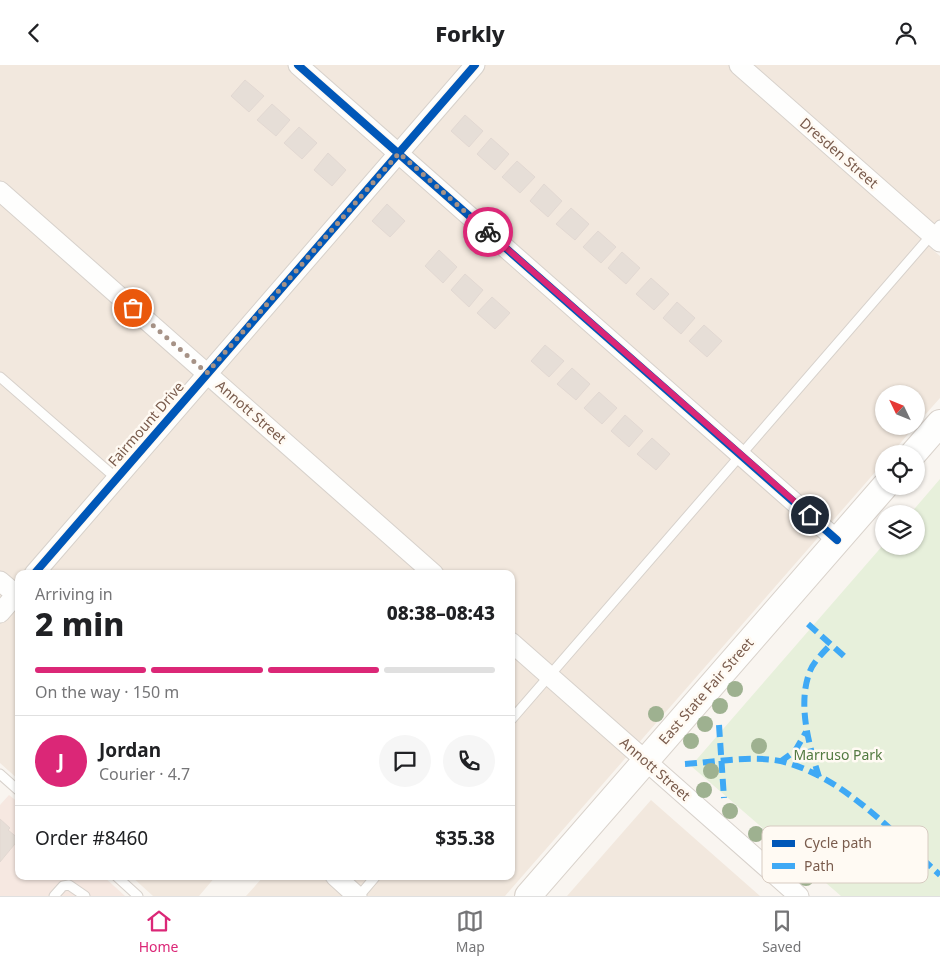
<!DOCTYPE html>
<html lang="en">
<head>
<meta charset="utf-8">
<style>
  :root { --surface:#fff; --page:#f6f6f6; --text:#202124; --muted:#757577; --line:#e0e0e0; --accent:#db2777 }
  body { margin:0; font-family:"Noto Sans",sans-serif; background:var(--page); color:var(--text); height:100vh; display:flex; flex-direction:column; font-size:19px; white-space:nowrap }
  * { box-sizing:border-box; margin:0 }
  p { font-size:16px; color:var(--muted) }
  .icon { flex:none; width:28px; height:28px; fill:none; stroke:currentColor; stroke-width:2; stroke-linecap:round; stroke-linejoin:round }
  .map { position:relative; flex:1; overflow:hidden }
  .panel { position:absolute; left:15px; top:505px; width:500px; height:310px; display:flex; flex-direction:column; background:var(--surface); border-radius:10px; box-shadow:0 1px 4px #0004 }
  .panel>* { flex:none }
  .needle { width:32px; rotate:313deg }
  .buttons { position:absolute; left:875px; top:320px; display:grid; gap:10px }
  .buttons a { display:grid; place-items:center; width:50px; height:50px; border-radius:50%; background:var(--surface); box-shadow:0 1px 4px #0004; font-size:25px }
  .pin { position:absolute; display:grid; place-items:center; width:42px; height:42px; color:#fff; margin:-21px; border:2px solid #fff; border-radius:50%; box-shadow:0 1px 5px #0007 }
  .courier { position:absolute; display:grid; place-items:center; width:50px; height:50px; margin:-25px; border:4px solid #db2777; border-radius:50%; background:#fff; color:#222; box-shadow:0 1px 6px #0007 }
  .head em { font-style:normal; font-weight:800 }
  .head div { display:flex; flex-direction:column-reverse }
  .head { display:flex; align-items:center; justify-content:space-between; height:85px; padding:0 20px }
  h1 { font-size:32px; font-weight:800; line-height:38px }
  .bar { display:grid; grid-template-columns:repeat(4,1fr); gap:8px 5px; align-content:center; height:60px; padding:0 20px }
  .bar i { height:6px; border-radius:4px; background:var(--line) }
  .bar .on { background:var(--accent) }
  .bar p { grid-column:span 4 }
  .line { display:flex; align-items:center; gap:12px; padding:0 20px; border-top:1px solid var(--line) }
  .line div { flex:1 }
  .round { display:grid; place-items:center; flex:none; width:52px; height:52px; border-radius:26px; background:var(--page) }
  header { display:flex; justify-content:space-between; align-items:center; height:65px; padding:0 20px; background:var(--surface); font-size:22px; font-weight:800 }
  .menu { display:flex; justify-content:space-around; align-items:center; height:70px; border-top:1px solid var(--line); background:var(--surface); font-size:14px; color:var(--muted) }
  .menu a { display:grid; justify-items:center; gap:2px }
  .menu .on { color:var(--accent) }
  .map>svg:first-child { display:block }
  .residential { fill:#f2e8de }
  .commercial { fill:#f6e8e1 }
  .green { fill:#e7f0db }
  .building { fill:#e6ded7; stroke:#e2d8d2 }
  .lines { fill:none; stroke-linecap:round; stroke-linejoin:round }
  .lane-casing { stroke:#d7d1cb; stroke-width:11 }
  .street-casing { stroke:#d7d1cb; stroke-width:21 }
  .secondary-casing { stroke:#d9d2cb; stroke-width:28 }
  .lane { stroke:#fefefd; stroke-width:9 }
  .street { stroke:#fefefd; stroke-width:19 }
  .secondary { stroke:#fefefd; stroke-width:26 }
  .quiet { stroke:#3fa9f5; stroke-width:6; stroke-dasharray:12 6; stroke-linecap:butt }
  .cycleway-casing { stroke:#fffaf3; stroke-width:11 }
  .cycleway { stroke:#0057b8; stroke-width:8 }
  .tree { fill:#9eb190 }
  .done { stroke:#a69286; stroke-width:5; stroke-dasharray:0 9 }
  .route { stroke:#db2777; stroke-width:6 }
  .labels { text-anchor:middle; stroke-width:5; stroke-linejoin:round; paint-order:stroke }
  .street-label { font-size:14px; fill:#7a5c4d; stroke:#fffaf3 }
  .park-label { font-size:14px; fill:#537a41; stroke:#fffaf3 }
  .key { fill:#fffaf3; stroke:#d7cbc1; stroke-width:1 }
  .key-label { font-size:14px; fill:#7a5c4d }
</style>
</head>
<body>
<header><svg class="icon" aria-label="back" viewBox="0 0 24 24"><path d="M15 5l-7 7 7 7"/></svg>Forkly<svg class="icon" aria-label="person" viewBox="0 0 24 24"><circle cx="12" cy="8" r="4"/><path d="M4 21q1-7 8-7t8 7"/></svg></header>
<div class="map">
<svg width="940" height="831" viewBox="0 0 940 831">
  <rect width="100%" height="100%" fill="#f9f5f0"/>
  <path class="residential" d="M 0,0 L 940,0 L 940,165 L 927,180 L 940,191 L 940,333 L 916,360 L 916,329 L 884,329 L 884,361 L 915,361 L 891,389 L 884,389 L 884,397 L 505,831 L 246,831 L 264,811 L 511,811 L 511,509 L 19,509 L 19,715 L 0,698 Z
    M 651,735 L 760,831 L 567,831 Z
    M 131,811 L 216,811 L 199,831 L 153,831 Z"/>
  <path class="commercial" d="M 9,730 L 19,738 L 19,811 L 103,811 L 125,831 L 0,831 L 0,740 Z"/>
  <path class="green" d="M 940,414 L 940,831 L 841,831 L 691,701 L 884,479 L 884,481 L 916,481 L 916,449 L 910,449 Z"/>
  <path class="building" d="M 245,15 L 264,31 L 249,47 L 231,31 Z
    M 272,39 L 290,55 L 276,71 L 257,55 Z
    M 465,50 L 483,66 L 469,82 L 451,66 Z
    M 299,62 L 317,78 L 302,94 L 284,78 Z
    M 491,73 L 509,89 L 495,105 L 477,89 Z
    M 328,88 L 346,105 L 332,121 L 314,105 Z
    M 517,96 L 535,112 L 520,128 L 502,112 Z
    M 544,119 L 562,136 L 548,152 L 530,136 Z
    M 387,139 L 405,156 L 390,172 L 372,156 Z
    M 571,143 L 589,159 L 575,175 L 556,159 Z
    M 598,166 L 616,182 L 601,198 L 583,182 Z
    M 439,185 L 457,202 L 443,218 L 425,201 Z
    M 622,187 L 640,203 L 626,219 L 608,203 Z
    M 465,209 L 483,225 L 469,242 L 451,225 Z
    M 651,213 L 669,229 L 654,245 L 636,229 Z
    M 492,232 L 510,248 L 495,264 L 477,248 Z
    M 677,237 L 695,253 L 681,269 L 663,253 Z
    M 704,260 L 722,276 L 707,292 L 689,276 Z
    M 545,280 L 564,296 L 549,312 L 531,296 Z
    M 572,303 L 590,319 L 576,335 L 557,319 Z
    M 599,327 L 617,343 L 602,359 L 584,343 Z
    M 625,350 L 643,366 L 629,382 L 611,366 Z
    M 652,373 L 670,389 L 656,405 L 637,389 Z
    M 0,754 L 10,763 L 8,765 L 19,774 L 0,797 Z"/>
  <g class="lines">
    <defs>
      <path id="lane" d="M 0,312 L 116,413
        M 511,655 L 940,160
        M 0,709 L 19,726
        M 116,811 L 138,831
        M 54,831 L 63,821 L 69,820 L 85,831
        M 359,831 L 376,811"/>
      <path id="street" d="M 298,0 L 837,475
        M 739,0 L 940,177
        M 0,126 L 434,509
        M 34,509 L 475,0
        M 0,516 L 19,532
        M 0,548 L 19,526
        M 511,577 L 799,831
        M 335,811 L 357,831"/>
      <path id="secondary" d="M 913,389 L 940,358
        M 528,831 L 885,421"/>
    </defs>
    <use href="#lane" class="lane-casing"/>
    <use href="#street" class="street-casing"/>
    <use href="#secondary" class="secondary-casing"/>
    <use href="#lane" class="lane"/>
    <use href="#street" class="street"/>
    <use href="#secondary" class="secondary"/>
    <path class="quiet" d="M 808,559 L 844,591
      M 719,660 L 724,733
      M 780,697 L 795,686 L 806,667
      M 685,699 C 715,697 759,689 788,698 C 848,716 895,770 940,810
      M 819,712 C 809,680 797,639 810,606 C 814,596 824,587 831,579"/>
    <defs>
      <path id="cycleway" d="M 298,0 L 837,475
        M 34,509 L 475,0"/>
    </defs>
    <use href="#cycleway" class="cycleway-casing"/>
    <use href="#cycleway" class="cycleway"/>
  </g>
  <g class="tree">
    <circle cx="735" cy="624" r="8"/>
    <circle cx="720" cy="641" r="8"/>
    <circle cx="656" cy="649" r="8"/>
    <circle cx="705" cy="659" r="8"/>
    <circle cx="691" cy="676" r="8"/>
    <circle cx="759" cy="681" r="8"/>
    <circle cx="711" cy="706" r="8"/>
    <circle cx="704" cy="725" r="8"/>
    <circle cx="730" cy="746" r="8"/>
    <circle cx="756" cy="769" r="8"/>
    <circle cx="806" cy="813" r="8"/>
  </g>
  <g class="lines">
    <path class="done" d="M 133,243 L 207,308 L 399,88 L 488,167"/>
    <path class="route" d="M 488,167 L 810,450"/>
  </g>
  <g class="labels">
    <g class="street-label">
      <text transform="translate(839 88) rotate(41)" y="5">Dresden Street</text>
      <text transform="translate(251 347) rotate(41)" y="5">Annott Street</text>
      <text transform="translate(146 359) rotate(-49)" y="5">Fairmount Drive</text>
      <text transform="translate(706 626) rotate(-49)" y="5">East State Fair Street</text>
      <text transform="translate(655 704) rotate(41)" y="5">Annott Street</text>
    </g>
    <g class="park-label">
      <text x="838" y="695">Marruso Park</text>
    </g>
  </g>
  <rect x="762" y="761" width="166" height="57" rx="8" class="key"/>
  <rect x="772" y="775" width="23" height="7" fill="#0057b8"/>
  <rect x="772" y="798" width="23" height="6" fill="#3fa9f5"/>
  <g class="key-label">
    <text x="804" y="783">Cycle path</text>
    <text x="804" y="806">Path</text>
  </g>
</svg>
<div class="buttons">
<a><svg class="needle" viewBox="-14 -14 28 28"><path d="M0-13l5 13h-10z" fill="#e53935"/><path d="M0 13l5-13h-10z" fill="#757577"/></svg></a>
<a><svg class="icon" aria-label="locate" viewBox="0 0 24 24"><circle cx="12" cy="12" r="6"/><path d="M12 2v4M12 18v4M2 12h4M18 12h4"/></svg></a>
<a><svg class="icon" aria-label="layers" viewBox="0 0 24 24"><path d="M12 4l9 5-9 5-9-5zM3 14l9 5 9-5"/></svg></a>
</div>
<div class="pin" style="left:133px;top:243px;background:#ea580c"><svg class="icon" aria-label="bag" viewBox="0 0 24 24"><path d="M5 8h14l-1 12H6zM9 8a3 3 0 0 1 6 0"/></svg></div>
<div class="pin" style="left:810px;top:450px;background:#1f2937"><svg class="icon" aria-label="home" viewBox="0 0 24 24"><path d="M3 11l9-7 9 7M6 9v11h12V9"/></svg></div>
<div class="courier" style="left:488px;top:167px"><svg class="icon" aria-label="bike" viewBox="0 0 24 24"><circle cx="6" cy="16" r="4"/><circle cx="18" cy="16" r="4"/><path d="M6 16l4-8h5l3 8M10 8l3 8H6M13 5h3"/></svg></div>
<section class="panel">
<div class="head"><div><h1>2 min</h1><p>Arriving in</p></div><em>08:38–08:43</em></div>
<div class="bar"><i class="on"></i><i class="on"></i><i class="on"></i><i></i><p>On the way · 150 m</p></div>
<div class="line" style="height:90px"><b class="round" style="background:var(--accent);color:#fff">J</b><div><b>Jordan</b><p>Courier · 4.7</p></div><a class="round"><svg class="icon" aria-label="chat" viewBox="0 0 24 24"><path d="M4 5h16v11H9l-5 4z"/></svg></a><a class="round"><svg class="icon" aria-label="phone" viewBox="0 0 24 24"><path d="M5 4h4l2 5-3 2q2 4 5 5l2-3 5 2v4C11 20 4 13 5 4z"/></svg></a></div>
<div class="line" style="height:65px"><div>Order #8460</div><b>$35.38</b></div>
</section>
</div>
<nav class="menu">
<a class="on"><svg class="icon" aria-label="home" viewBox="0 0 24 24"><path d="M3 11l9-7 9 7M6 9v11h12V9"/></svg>Home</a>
<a><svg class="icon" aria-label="map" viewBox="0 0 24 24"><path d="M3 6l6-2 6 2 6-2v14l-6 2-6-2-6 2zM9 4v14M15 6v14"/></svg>Map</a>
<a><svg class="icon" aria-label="saved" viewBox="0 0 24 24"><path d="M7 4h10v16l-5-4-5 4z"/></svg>Saved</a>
</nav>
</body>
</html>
